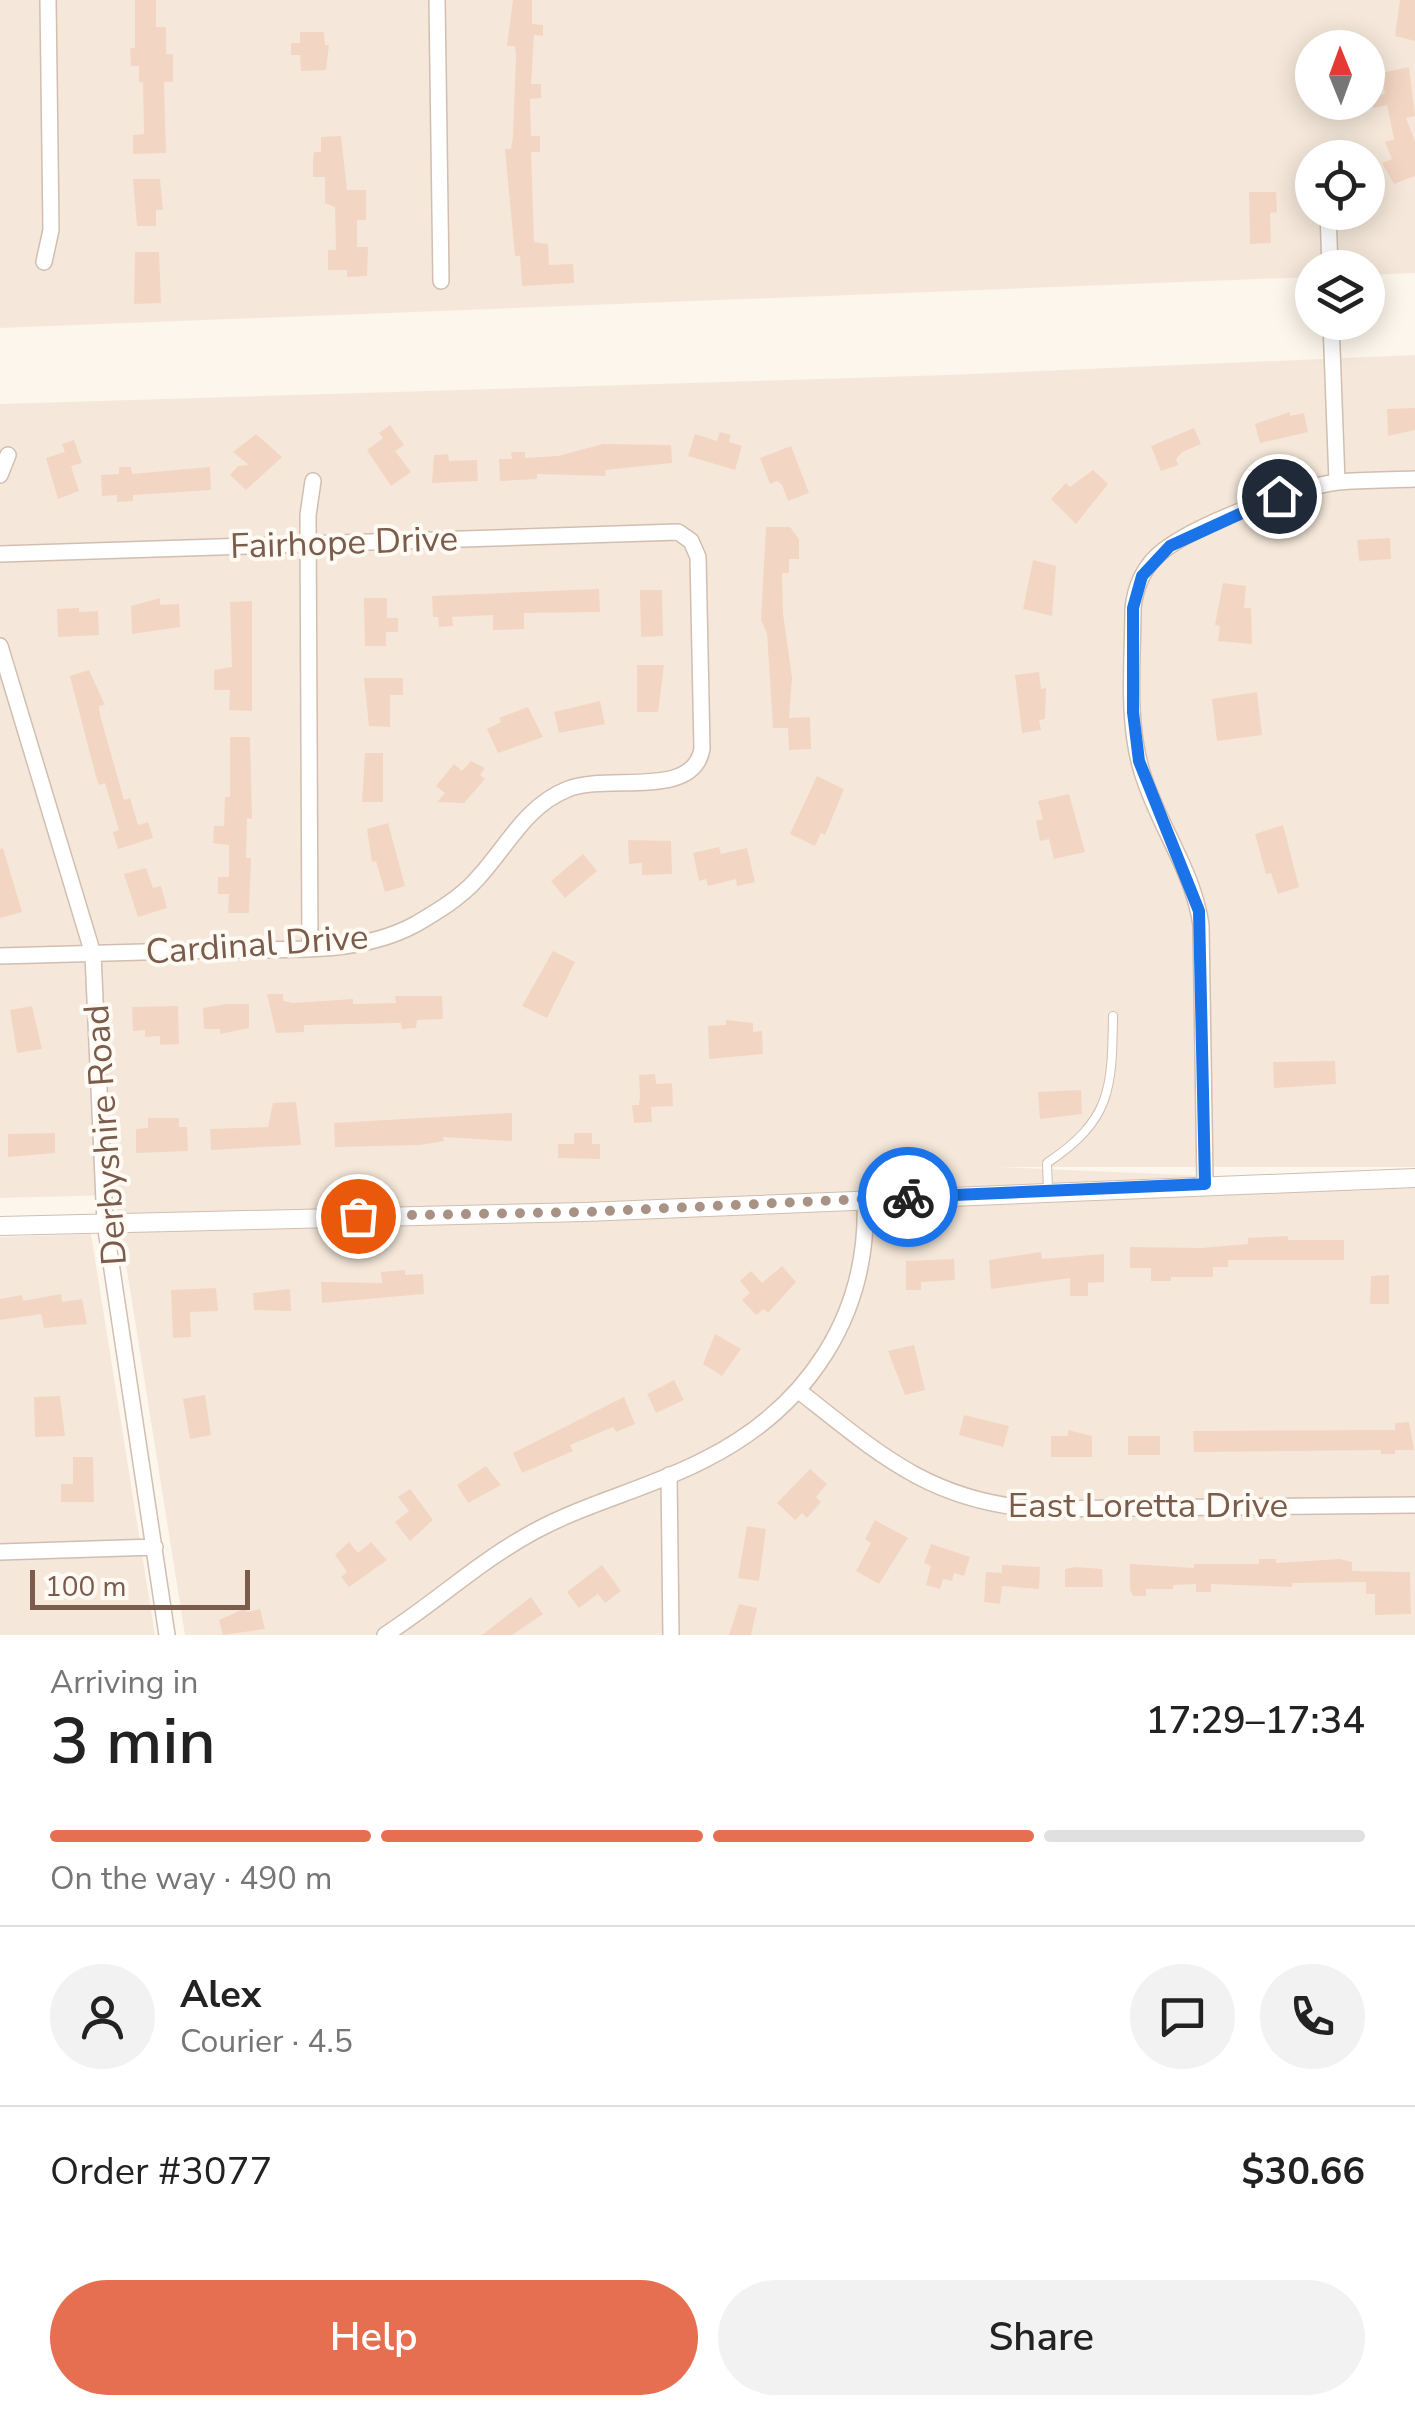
<!DOCTYPE html>
<html lang="en">
<head>
<meta charset="utf-8">
<style>
  :root { --surface:#fff; --page:#f2f2f2; --text:#222; --muted:#767676; --line:#e0e0e0; --accent:#e76f51 }
  body { margin:0; font-family:"Nunito Sans",sans-serif; background:var(--page); color:var(--text); height:100vh; display:flex; flex-direction:column; font-size:38px; white-space:nowrap }
  * { box-sizing:border-box; margin:0 }
  p { font-size:32px; color:var(--muted) }
  .icon { flex:none; width:55px; height:55px; fill:none; stroke:currentColor; stroke-width:2; stroke-linecap:round; stroke-linejoin:round }
  .map { position:relative; height:1635px; overflow:hidden }
  .details { display:flex; flex-direction:column; background:var(--surface); flex:1 }
  .details>* { flex:none }
  .needle { width:65px; rotate:359deg }
  .tools { position:absolute; left:1295px; top:30px; display:grid; gap:20px }
  .tools a { display:grid; place-items:center; width:90px; height:90px; border-radius:50%; background:var(--surface); box-shadow:0 5px 25px #0003; font-size:50px }
  .scale { position:absolute; left:30px; bottom:25px; width:220px; box-sizing:border-box; padding-left:10px; border:5px solid #7a5c4d; border-top:0; font-size:28px; line-height:35px; white-space:nowrap; color:#7a5c4d; -webkit-text-stroke:8px #fffaf3; paint-order:stroke }
  .pin { position:absolute; display:grid; place-items:center; width:85px; height:85px; color:#fff; margin:-42px; border:5px solid #fff; border-radius:50%; box-shadow:0 2px 10px #0007 }
  .courier { position:absolute; display:grid; place-items:center; width:100px; height:100px; margin:-50px; border:8px solid #1a73e8; border-radius:50%; background:#fff; color:#222; box-shadow:0 2px 12px #0007 }
  .summary em { font-style:normal; font-weight:600 }
  .summary div { display:flex; flex-direction:column-reverse }
  .summary { display:flex; align-items:center; justify-content:space-between; height:170px; padding:0 50px }
  h1 { font-size:65px; font-weight:600; line-height:75px }
  .bar { display:grid; grid-template-columns:repeat(4,1fr); gap:15px 10px; align-content:center; height:120px; padding:0 50px }
  .bar i { height:12px; border-radius:8px; background:var(--line) }
  .bar .active { background:var(--accent) }
  .bar p { grid-column:span 4 }
  .line { display:flex; align-items:center; gap:25px; padding:0 50px; border-top:2px solid var(--line) }
  .line div { flex:1 }
  .round { display:grid; place-items:center; flex:none; width:105px; height:105px; border-radius:52px; background:var(--page) }
  .cta { display:flex; gap:20px; margin-top:auto; padding:20px 50px }
  .cta a { flex:1; height:115px; border-radius:60px; background:var(--accent); color:#fff; font-size:40px; font-weight:600; line-height:115px; text-align:center }
  .cta a+a { background:var(--page); color:var(--text) }
  .map>svg:first-child { display:block }
  .residential { fill:#f5e8da; fill-rule:evenodd }
  .building { fill:#f3d5c3 }
  .lines { fill:none; stroke-linecap:round; stroke-linejoin:round }
  .service-casing { stroke:#d1beb0; stroke-width:10 }
  .minor-casing { stroke:#d1beb0; stroke-width:18 }
  .tertiary-casing { stroke:#d1beb0; stroke-width:20 }
  .service { stroke:#fff; stroke-width:8 }
  .minor { stroke:#fff; stroke-width:15 }
  .tertiary { stroke:#fff; stroke-width:18 }
  .done { stroke:#a89285; stroke-width:10; stroke-dasharray:0 18 }
  .route { stroke:#1a73e8; stroke-width:12 }
  .labels { text-anchor:middle; stroke-width:8; stroke-linejoin:round; paint-order:stroke }
  .street-label { font-size:35px; fill:#7a5c4d; stroke:#fffaf3 }
</style>
</head>
<body>
<div class="map">
<svg width="1415" height="1635" viewBox="0 0 1415 1635">
  <rect width="100%" height="100%" fill="#fdf6ec"/>
  <path class="residential" d="M 0,0 L 1415,0 L 1415,273 L 1368,275 L 1368,268 L 1312,268 L 1312,277 L 0,328 ZM 1312,48 L 1368,48 L 1368,102 L 1312,102 ZM 1312,158 L 1368,158 L 1368,212 L 1312,212 Z
    M 1415,355 L 1415,1167 L 1000,1167 L 1415,1185 L 1415,1635 L 185,1635 L 115,1195 L 0,1198 L 0,404 L 948,375 Z
    M 91,1234 L 155,1635 L 0,1635 L 0,1237 Z"/>
  <path class="building" d="M 135,0 L 156,0 L 156,27 L 166,27 L 166,54 L 173,54 L 173,82 L 164,82 L 166,153 L 133,154 L 133,135 L 144,134 L 143,82 L 139,82 L 139,66 L 131,66 L 130,48 L 135,48 Z
    M 513,0 L 532,0 L 532,24 L 543,25 L 543,36 L 534,35 L 531,84 L 541,84 L 541,98 L 530,99 L 531,136 L 540,136 L 540,152 L 531,152 L 534,242 L 548,244 L 549,265 L 573,264 L 574,283 L 522,286 L 520,256 L 515,256 L 505,149 L 511,149 L 513,136 L 516,55 L 515,46 L 507,46 Z
    M 1400,0 L 1415,0 L 1415,41 L 1395,36 Z
    M 300,32 L 324,32 L 325,45 L 329,45 L 326,70 L 301,71 L 300,55 L 291,55 L 291,43 L 300,43 Z
    M 1409,67 L 1415,116 L 1406,118 L 1415,141 L 1415,176 L 1394,184 L 1382,163 L 1392,159 L 1385,142 L 1394,139 L 1387,105 L 1373,108 L 1371,97 L 1385,94 L 1381,73 Z
    M 341,136 L 347,190 L 366,190 L 366,220 L 357,220 L 357,247 L 368,247 L 367,276 L 347,277 L 347,270 L 328,270 L 328,250 L 336,250 L 335,207 L 325,203 L 325,177 L 313,177 L 313,162 L 314,152 L 321,152 L 321,137 Z
    M 133,179 L 160,179 L 163,210 L 156,210 L 156,226 L 137,226 Z
    M 1249,192 L 1276,192 L 1277,212 L 1270,213 L 1271,243 L 1250,244 Z
    M 135,252 L 159,252 L 161,303 L 134,304 Z
    M 1415,408 L 1415,430 L 1388,436 L 1387,409 Z
    M 1290,412 L 1290,416 L 1304,413 L 1308,432 L 1260,443 L 1255,424 Z
    M 390,425 L 404,445 L 395,451 L 411,472 L 391,486 L 367,450 L 383,438 L 379,433 Z
    M 1194,428 L 1201,444 L 1182,452 L 1176,459 L 1178,465 L 1161,471 L 1151,446 Z
    M 720,432 L 731,435 L 729,442 L 742,446 L 735,470 L 688,456 L 695,434 L 717,441 Z
    M 256,434 L 282,457 L 246,490 L 230,475 L 238,466 L 249,465 L 233,452 Z
    M 74,440 L 82,463 L 71,466 L 79,491 L 58,499 L 46,458 L 65,452 L 62,444 Z
    M 603,444 L 671,445 L 672,463 L 605,470 L 606,476 L 537,474 L 537,479 L 500,481 L 499,459 L 512,459 L 511,452 L 525,452 L 525,458 L 558,456 Z
    M 791,446 L 809,493 L 788,501 L 782,485 L 777,481 L 770,484 L 760,458 Z
    M 448,454 L 449,461 L 477,460 L 478,481 L 432,483 L 434,455 Z
    M 119,467 L 131,467 L 132,474 L 210,467 L 211,490 L 133,495 L 133,501 L 117,502 L 117,495 L 102,496 L 101,475 L 119,474 Z
    M 1093,470 L 1108,484 L 1076,524 L 1051,499 L 1066,483 L 1070,487 Z
    M 766,527 L 790,527 L 799,539 L 799,559 L 789,559 L 789,573 L 782,573 L 783,613 L 792,678 L 789,718 L 810,717 L 811,749 L 789,750 L 788,728 L 773,728 L 767,633 L 761,620 Z
    M 1390,538 L 1391,559 L 1359,561 L 1357,540 Z
    M 1033,560 L 1056,566 L 1052,616 L 1023,609 Z
    M 1223,583 L 1246,586 L 1244,608 L 1251,608 L 1252,644 L 1218,641 L 1220,626 L 1215,625 Z
    M 599,589 L 600,612 L 524,613 L 524,629 L 493,630 L 493,615 L 452,617 L 453,626 L 439,627 L 438,617 L 433,617 L 432,596 Z
    M 640,590 L 662,590 L 663,636 L 641,637 Z
    M 160,598 L 160,605 L 179,604 L 180,627 L 132,634 L 131,606 Z
    M 364,598 L 387,598 L 387,618 L 398,618 L 398,632 L 386,632 L 386,646 L 365,646 Z
    M 252,601 L 252,711 L 229,710 L 230,690 L 214,690 L 214,670 L 232,667 L 230,602 Z
    M 79,608 L 79,612 L 98,611 L 99,635 L 58,637 L 57,609 Z
    M 637,665 L 664,665 L 658,712 L 637,712 Z
    M 89,670 L 105,705 L 99,706 L 100,715 L 124,800 L 130,798 L 138,825 L 148,822 L 153,838 L 118,849 L 113,832 L 119,830 L 105,783 L 99,785 L 95,773 L 70,676 Z
    M 1039,672 L 1041,689 L 1046,688 L 1045,719 L 1039,720 L 1041,730 L 1022,733 L 1015,675 Z
    M 364,678 L 403,678 L 403,695 L 390,695 L 390,727 L 369,726 Z
    M 1257,692 L 1262,735 L 1217,741 L 1212,699 Z
    M 600,701 L 605,724 L 559,733 L 554,712 Z
    M 528,707 L 543,737 L 498,753 L 487,729 L 501,722 L 499,718 Z
    M 230,737 L 250,737 L 252,819 L 247,818 L 246,858 L 251,858 L 249,913 L 228,913 L 229,894 L 218,894 L 218,877 L 229,877 L 229,845 L 213,843 L 214,826 L 224,826 L 225,797 L 230,797 Z
    M 365,753 L 383,753 L 383,802 L 362,802 Z
    M 471,761 L 485,768 L 480,775 L 485,779 L 464,803 L 437,802 L 445,793 L 436,786 L 454,764 L 462,771 Z
    M 817,776 L 844,789 L 825,835 L 821,833 L 815,846 L 790,834 Z
    M 1069,794 L 1085,852 L 1054,859 L 1049,839 L 1040,841 L 1036,821 L 1043,819 L 1038,801 Z
    M 388,823 L 405,886 L 385,892 L 376,861 L 372,862 L 367,829 Z
    M 1283,825 L 1299,887 L 1278,894 L 1271,873 L 1266,874 L 1255,834 Z
    M 628,840 L 671,841 L 672,874 L 642,875 L 642,863 L 629,864 Z
    M 719,847 L 721,854 L 747,848 L 755,882 L 737,886 L 736,879 L 708,886 L 706,879 L 699,881 L 693,853 Z
    M 3,848 L 22,912 L 0,918 L 0,849 Z
    M 583,854 L 597,871 L 565,898 L 551,881 Z
    M 146,868 L 153,888 L 161,886 L 167,908 L 138,917 L 124,874 Z
    M 553,951 L 575,962 L 547,1018 L 522,1006 Z
    M 267,994 L 283,994 L 283,1001 L 293,1003 L 353,999 L 353,1004 L 396,1003 L 395,996 L 442,996 L 443,1019 L 417,1020 L 416,1028 L 402,1029 L 401,1023 L 304,1025 L 304,1032 L 276,1033 Z
    M 227,1004 L 249,1004 L 249,1028 L 220,1034 L 220,1029 L 204,1029 L 203,1008 Z
    M 32,1006 L 42,1049 L 17,1053 L 10,1010 Z
    M 178,1006 L 179,1044 L 160,1045 L 160,1036 L 145,1037 L 145,1030 L 133,1031 L 132,1007 Z
    M 726,1020 L 753,1023 L 753,1032 L 762,1031 L 763,1054 L 709,1059 L 708,1026 L 726,1025 Z
    M 1335,1061 L 1336,1084 L 1274,1088 L 1273,1062 Z
    M 655,1074 L 656,1084 L 672,1083 L 673,1106 L 651,1107 L 652,1122 L 634,1123 L 632,1105 L 639,1105 L 640,1096 L 639,1075 Z
    M 1081,1090 L 1082,1114 L 1040,1119 L 1038,1092 Z
    M 296,1102 L 301,1145 L 211,1150 L 210,1129 L 268,1127 L 273,1103 Z
    M 512,1113 L 512,1141 L 443,1137 L 444,1141 L 420,1145 L 335,1147 L 334,1123 Z
    M 148,1118 L 179,1118 L 179,1127 L 187,1127 L 188,1151 L 136,1153 L 136,1129 L 148,1128 Z
    M 55,1133 L 55,1153 L 8,1157 L 8,1134 Z
    M 574,1133 L 592,1133 L 592,1144 L 600,1144 L 600,1159 L 558,1158 L 558,1144 L 574,1144 Z
    M 1288,1236 L 1288,1240 L 1344,1240 L 1344,1260 L 1228,1260 L 1228,1267 L 1213,1267 L 1213,1277 L 1171,1277 L 1171,1281 L 1151,1281 L 1151,1268 L 1130,1268 L 1130,1247 L 1201,1248 L 1248,1244 L 1248,1238 Z
    M 1041,1252 L 1042,1259 L 1104,1254 L 1104,1282 L 1088,1283 L 1088,1296 L 1070,1296 L 1070,1278 L 991,1289 L 989,1260 Z
    M 954,1259 L 955,1280 L 921,1282 L 921,1290 L 906,1290 L 906,1261 Z
    M 782,1266 L 796,1282 L 768,1313 L 764,1309 L 756,1315 L 742,1300 L 750,1293 L 740,1281 L 751,1271 L 762,1283 Z
    M 405,1270 L 405,1275 L 423,1274 L 424,1294 L 322,1303 L 321,1282 L 382,1283 L 381,1272 Z
    M 1389,1275 L 1389,1304 L 1370,1304 L 1371,1276 Z
    M 216,1288 L 218,1311 L 190,1312 L 191,1337 L 173,1338 L 171,1290 Z
    M 290,1289 L 291,1311 L 254,1310 L 253,1293 Z
    M 61,1294 L 62,1302 L 82,1299 L 87,1324 L 44,1328 L 41,1314 L 0,1320 L 0,1299 L 22,1295 L 23,1301 Z
    M 715,1334 L 741,1349 L 722,1376 L 703,1364 Z
    M 914,1345 L 925,1390 L 905,1395 L 888,1351 Z
    M 674,1380 L 684,1400 L 656,1413 L 647,1394 Z
    M 205,1395 L 211,1435 L 190,1439 L 183,1399 Z
    M 60,1396 L 65,1436 L 35,1437 L 34,1397 Z
    M 624,1397 L 635,1424 L 616,1432 L 613,1427 L 570,1445 L 573,1451 L 522,1473 L 513,1453 Z
    M 964,1415 L 1009,1426 L 1003,1447 L 959,1435 Z
    M 1409,1422 L 1414,1450 L 1395,1450 L 1395,1454 L 1381,1454 L 1381,1450 L 1194,1452 L 1193,1431 L 1395,1430 L 1395,1423 Z
    M 1068,1430 L 1092,1436 L 1092,1457 L 1051,1457 L 1051,1436 L 1068,1436 Z
    M 1128,1436 L 1160,1436 L 1160,1455 L 1128,1455 Z
    M 73,1457 L 93,1457 L 94,1502 L 61,1502 L 61,1484 L 73,1484 Z
    M 486,1466 L 501,1485 L 468,1503 L 457,1485 Z
    M 810,1469 L 827,1484 L 816,1497 L 821,1502 L 807,1518 L 802,1513 L 795,1520 L 777,1503 Z
    M 410,1489 L 433,1520 L 410,1541 L 395,1522 L 409,1511 L 398,1497 Z
    M 875,1520 L 908,1538 L 879,1584 L 856,1571 L 871,1543 L 865,1539 Z
    M 747,1526 L 766,1529 L 759,1581 L 738,1578 Z
    M 349,1542 L 358,1553 L 371,1542 L 387,1560 L 349,1587 L 341,1577 L 347,1572 L 335,1555 Z
    M 931,1544 L 970,1557 L 964,1576 L 954,1573 L 952,1581 L 943,1579 L 940,1589 L 926,1585 L 931,1566 L 924,1563 Z
    M 1259,1559 L 1276,1559 L 1276,1563 L 1340,1559 L 1352,1562 L 1352,1571 L 1410,1572 L 1411,1614 L 1375,1615 L 1375,1594 L 1366,1594 L 1366,1582 L 1292,1583 L 1292,1587 L 1211,1584 L 1211,1592 L 1196,1592 L 1196,1584 L 1173,1585 L 1173,1589 L 1146,1589 L 1146,1596 L 1133,1596 L 1130,1590 L 1130,1564 L 1194,1568 L 1194,1564 L 1259,1564 Z
    M 602,1565 L 621,1591 L 605,1603 L 598,1594 L 579,1608 L 567,1592 Z
    M 1002,1565 L 1040,1567 L 1039,1589 L 1002,1586 L 1000,1604 L 984,1602 L 986,1572 L 1002,1573 Z
    M 1075,1567 L 1102,1569 L 1103,1587 L 1065,1587 L 1065,1569 Z
    M 531,1597 L 543,1614 L 512,1635 L 482,1635 Z
    M 739,1604 L 757,1608 L 751,1635 L 729,1635 Z
    M 246,1608 L 247,1612 L 260,1609 L 265,1629 L 223,1635 L 219,1620 Z"/>
  <g class="lines">
    <defs>
      <path id="service" d="M 1048,1191 L 1047,1163 C 1111,1120 1112,1090 1113,1016"/>
      <path id="minor" d="M 437,0 L 441,281
        M 1328,212 L 1330,268
        M 44,262 L 51,230 L 48,0
        M 1331,322 L 1337,482
        M 0,475 L 8,455
        M 0,554 L 678,532 L 691,541 L 698,557 L 702,749 C 693,800 608,773 568,789 C 525,806 507,847 477,879 C 460,898 438,911 416,924 C 356,957 279,948 214,950 C 142,952 71,954 0,956
        M 0,646 L 93,954 L 105,1223 L 167,1635
        M 310,947 L 308,515 L 313,481
        M 1205,1183 L 1201,925 C 1193,870 1158,825 1142,772 C 1126,720 1133,661 1133,608 C 1135,590 1141,573 1154,559 C 1183,528 1295,487 1338,482 C 1363,480 1389,480 1415,479
        M 799,1391 C 879,1454 931,1502 1037,1509 L 1415,1505
        M 669,1475 L 671,1635
        M 0,1552 L 155,1547
        M 385,1635 C 436,1602 481,1560 535,1531 C 589,1502 650,1488 704,1460 C 808,1408 870,1315 865,1198"/>
      <path id="tertiary" d="M 0,1226 L 585,1212 L 1415,1178"/>
    </defs>
    <use href="#service" class="service-casing"/>
    <use href="#minor" class="minor-casing"/>
    <use href="#tertiary" class="tertiary-casing"/>
    <use href="#service" class="service"/>
    <use href="#minor" class="minor"/>
    <use href="#tertiary" class="tertiary"/>
  </g>
  <g class="lines">
    <path class="done" d="M 358,1216 L 585,1212 L 908,1197"/>
    <path class="route" d="M 908,1197 L 1205,1184 L 1199,911 L 1139,761 L 1133,712 L 1133,608 L 1142,576 L 1170,546 L 1279,496"/>
  </g>
  <g class="labels">
    <g class="street-label">
      <text transform="translate(344 542) rotate(-2)" y="12">Fairhope Drive</text>
      <text transform="translate(257 944) rotate(-4)" y="12">Cardinal Drive</text>
      <text transform="translate(105 1135) rotate(-94)" y="12">Derbyshire Road</text>
      <text x="1148" y="1517">East Loretta Drive</text>
    </g>
  </g>
</svg>
<div class="tools">
<a><svg class="needle" viewBox="-14 -14 28 28"><path d="M0-13l5 13h-10z" fill="#e53935"/><path d="M0 13l5-13h-10z" fill="#767676"/></svg></a>
<a><svg class="icon" aria-label="locate" viewBox="0 0 24 24"><circle cx="12" cy="12" r="6"/><path d="M12 2v4M12 18v4M2 12h4M18 12h4"/></svg></a>
<a><svg class="icon" aria-label="layers" viewBox="0 0 24 24"><path d="M12 4l9 5-9 5-9-5zM3 14l9 5 9-5"/></svg></a>
</div>
<div class="scale">100 m</div>
<div class="pin" style="left:358px;top:1216px;background:#ea580c"><svg class="icon" aria-label="bag" viewBox="0 0 24 24"><path d="M5 8h14l-1 12H6zM9 8a3 3 0 0 1 6 0"/></svg></div>
<div class="pin" style="left:1279px;top:496px;background:#1f2937"><svg class="icon" aria-label="home" viewBox="0 0 24 24"><path d="M3 11l9-7 9 7M6 9v11h12V9"/></svg></div>
<div class="courier" style="left:908px;top:1197px"><svg class="icon" aria-label="bike" viewBox="0 0 24 24"><circle cx="6" cy="16" r="4"/><circle cx="18" cy="16" r="4"/><path d="M6 16l4-8h5l3 8M10 8l3 8H6M13 5h3"/></svg></div>
</div>
<section class="details">
<div class="summary"><div><h1>3 min</h1><p>Arriving in</p></div><em>17:29–17:34</em></div>
<div class="bar"><i class="active"></i><i class="active"></i><i class="active"></i><i></i><p>On the way · 490 m</p></div>
<div class="line" style="height:180px"><a class="round"><svg class="icon" aria-label="person" viewBox="0 0 24 24"><circle cx="12" cy="8" r="4"/><path d="M4 21q1-7 8-7t8 7"/></svg></a><div><b>Alex</b><p>Courier · 4.5</p></div><a class="round"><svg class="icon" aria-label="chat" viewBox="0 0 24 24"><path d="M4 5h16v11H9l-5 4z"/></svg></a><a class="round"><svg class="icon" aria-label="phone" viewBox="0 0 24 24"><path d="M5 4h4l2 5-3 2q2 4 5 5l2-3 5 2v4C11 20 4 13 5 4z"/></svg></a></div>
<div class="line" style="height:130px"><div>Order #3077</div><b>$30.66</b></div>
<div class="cta"><a>Help</a><a>Share</a></div>
</section>
</body>
</html>
